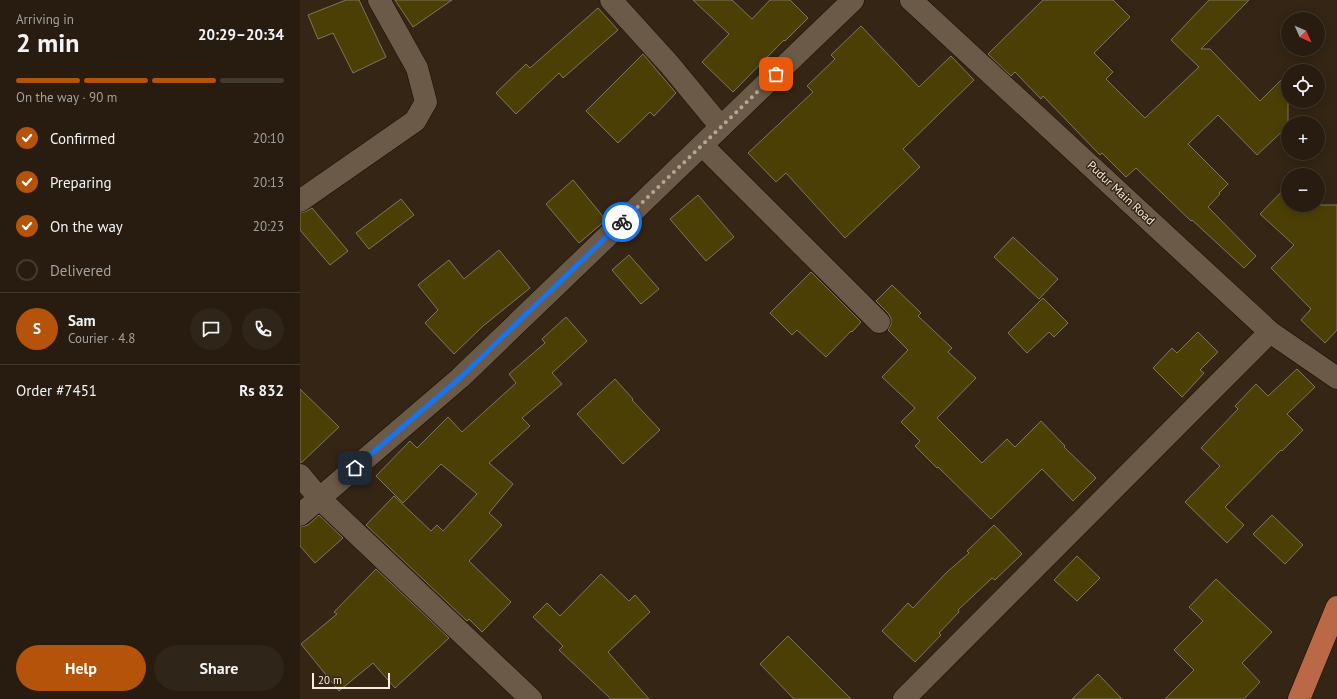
<!DOCTYPE html>
<html lang="en">
<head>
<meta charset="utf-8">
<style>
  :root { --surface:#271c0f; --page:#2f2518; --text:#f1f3f6; --muted:#a4a19e; --line:#433a2f; --accent:#b45309 }
  body { margin:0; font-family:"PT Sans",sans-serif; background:var(--page); color:var(--text); height:100vh; display:flex; flex-direction:column; font-size:15px; white-space:nowrap }
  * { box-sizing:border-box; margin:0 }
  p { font-size:13px; color:var(--muted) }
  .icon { flex:none; width:22px; height:22px; fill:none; stroke:currentColor; stroke-width:2; stroke-linecap:round; stroke-linejoin:round }
  .map { position:relative; flex:1; overflow:hidden }
  .details { display:flex; flex-direction:column; background:var(--surface); width:300px }
  .details>* { flex:none }
  .needle { width:26px; rotate:135deg }
  .controls { position:absolute; left:981px; top:12px; display:grid; gap:8px }
  .controls a { display:grid; place-items:center; width:44px; height:44px; border-radius:50%; background:var(--surface); box-shadow:0 2px 10px #0003,0 0 0 1px var(--line); font-size:20px }
  .scale { position:absolute; left:12px; bottom:10px; width:78px; box-sizing:border-box; padding-left:4px; border:2px solid #f7ede2; border-top:0; font-size:11px; line-height:14px; white-space:nowrap; color:#f7ede2; -webkit-text-stroke:3px #342514; paint-order:stroke }
  .pin { position:absolute; display:grid; place-items:center; width:34px; height:34px; color:#fff; margin:-17px; border-radius:8px; box-shadow:0 2px 6px #0006 }
  .courier { position:absolute; display:grid; place-items:center; width:40px; height:40px; margin:-20px; border:3px solid #1a73e8; border-radius:50%; background:#fff; color:#222; box-shadow:0 1px 5px #0007 }
  .summary em { font-style:normal; font-weight:700 }
  .summary div { display:flex; flex-direction:column-reverse }
  .summary { display:flex; align-items:center; justify-content:space-between; height:68px; padding:0 16px }
  h1 { font-size:26px; font-weight:700; line-height:30px }
  .bar { display:grid; grid-template-columns:repeat(4,1fr); gap:6px 4px; align-content:center; height:48px; padding:0 16px }
  .bar i { height:5px; border-radius:3px; background:var(--line) }
  .bar .active { background:var(--accent) }
  .bar p { grid-column:span 4 }
  .line { display:flex; align-items:center; gap:10px; padding:0 16px; border-top:1px solid var(--line) }
  .line div { flex:1 }
  .round { display:grid; place-items:center; flex:none; width:42px; height:42px; border-radius:21px; background:var(--page) }
  ol { padding:0 16px; list-style:none }
  li { display:flex; align-items:center; gap:12px; height:44px }
  li p { margin-inline-start:auto }
  li .icon { padding:4px; border-radius:50%; background:var(--accent); color:#fff; stroke-width:4 }
  li:last-child { color:var(--muted) }
  li i { width:22px; height:22px; border:2px solid var(--line); border-radius:50% }
  .action { display:flex; gap:8px; margin-top:auto; padding:8px 16px }
  .action a { flex:1; height:46px; border-radius:24px; background:var(--accent); color:#fff; font-size:16px; font-weight:700; line-height:46px; text-align:center }
  .action a+a { background:var(--page); color:var(--text) }
  main { display:flex; flex:1; min-height:0 }
  .map>svg:first-child { display:block }
  .building { fill:#4c3f05; stroke:#7d775f }
  .lines { fill:none; stroke-linecap:round; stroke-linejoin:round }
  .minor-casing { stroke:#1b0d01; stroke-width:23 }
  .tertiary-casing { stroke:#1b0d01; stroke-width:23 }
  .primary-casing { stroke:#1b0d01; stroke-width:23 }
  .minor { stroke:#6b5a48; stroke-width:22 }
  .tertiary { stroke:#6b5a48; stroke-width:22 }
  .primary { stroke:#ba6845; stroke-width:22 }
  .done { stroke:#b3a79a; stroke-width:4; stroke-dasharray:0 7.2 }
  .route { stroke:#1a73e8; stroke-width:5 }
  .labels { text-anchor:middle; stroke-width:3; stroke-linejoin:round; paint-order:stroke }
  .street-label { font-size:12px; fill:#f7ede2; stroke:#342514 }
</style>
</head>
<body>
<main>
<section class="details">
<div class="summary"><div><h1>2 min</h1><p>Arriving in</p></div><em>20:29–20:34</em></div>
<div class="bar"><i class="active"></i><i class="active"></i><i class="active"></i><i></i><p>On the way · 90 m</p></div>
<ol>
<li><svg class="icon" aria-label="check" viewBox="0 0 24 24"><path d="M5 12l5 5 9-10"/></svg>Confirmed<p>20:10</p></li>
<li><svg class="icon" aria-label="check" viewBox="0 0 24 24"><path d="M5 12l5 5 9-10"/></svg>Preparing<p>20:13</p></li>
<li><svg class="icon" aria-label="check" viewBox="0 0 24 24"><path d="M5 12l5 5 9-10"/></svg>On the way<p>20:23</p></li>
<li><i></i>Delivered</li>
</ol>
<div class="line" style="height:72px"><b class="round" style="background:var(--accent);color:#fff">S</b><div><b>Sam</b><p>Courier · 4.8</p></div><a class="round"><svg class="icon" aria-label="chat" viewBox="0 0 24 24"><path d="M4 5h16v11H9l-5 4z"/></svg></a><a class="round"><svg class="icon" aria-label="phone" viewBox="0 0 24 24"><path d="M5 4h4l2 5-3 2q2 4 5 5l2-3 5 2v4C11 20 4 13 5 4z"/></svg></a></div>
<div class="line" style="height:52px"><div>Order #7451</div><b>Rs 832</b></div>
<div class="action"><a>Help</a><a>Share</a></div>
</section>
<div class="map">
<svg width="1037" height="699" viewBox="0 0 1037 699">
  <rect width="100%" height="100%" fill="#342514"/>
  <path class="building" d="M 46,0 L 59,0 L 86,57 L 53,73 L 33,33 L 18,39 L 8,15 Z
    M 95,0 L 152,0 L 113,27 Z
    M 393,0 L 432,0 L 452,19 L 470,0 L 490,0 L 508,18 L 485,41 L 484,40 L 433,92 L 402,62 L 429,34 Z
    M 743,0 L 813,0 L 830,17 L 794,53 L 813,72 L 806,79 L 845,118 L 899,67 L 871,40 L 909,0 L 949,0 L 901,49 L 910,49 L 960,101 L 988,73 L 988,126 L 957,155 L 918,115 L 888,144 L 928,184 L 919,193 L 920,194 L 908,207 L 956,256 L 944,268 L 892,220 L 891,221 L 836,168 L 826,177 L 802,153 L 800,155 L 743,96 L 741,99 L 715,72 L 711,76 L 688,54 Z
    M 298,8 L 318,30 L 263,78 L 259,73 L 216,114 L 196,93 L 226,64 L 230,68 Z
    M 561,26 L 619,87 L 651,56 L 674,80 L 603,149 L 620,167 L 545,238 L 486,173 L 476,182 L 448,153 L 513,92 L 507,86 L 535,59 L 531,55 Z
    M 343,54 L 376,93 L 354,116 L 350,112 L 318,143 L 286,111 Z
    M 273,180 L 306,220 L 279,243 L 246,204 Z
    M 988,185 L 988,205 L 1037,205 L 1037,330 L 1025,343 L 1001,320 L 1011,309 L 971,268 L 994,245 L 960,214 Z
    M 398,195 L 434,237 L 406,261 L 370,219 Z
    M 101,199 L 114,215 L 69,249 L 56,233 Z
    M 12,208 L 48,251 L 30,265 L 0,230 L 0,213 L 7,211 Z
    M 713,237 L 758,279 L 739,299 L 694,257 Z
    M 199,250 L 230,288 L 183,326 L 154,354 L 125,323 L 138,310 L 118,285 L 149,260 L 164,279 Z
    M 329,255 L 359,289 L 341,304 L 312,270 Z
    M 511,272 L 561,322 L 552,332 L 551,331 L 526,357 L 497,330 L 492,335 L 470,313 Z
    M 592,285 L 621,313 L 618,316 L 652,348 L 648,352 L 676,378 L 637,418 L 682,463 L 707,439 L 715,447 L 741,421 L 765,446 L 764,447 L 796,478 L 773,501 L 742,469 L 691,519 L 638,467 L 637,468 L 615,446 L 620,441 L 601,422 L 615,408 L 582,377 L 608,350 L 588,330 L 591,325 L 591,318 L 588,313 L 576,301 Z
    M 743,298 L 768,323 L 754,337 L 749,332 L 727,353 L 708,333 Z
    M 266,317 L 287,341 L 252,373 L 262,384 L 222,418 L 230,426 L 189,463 L 213,484 L 189,513 L 202,525 L 169,561 L 211,602 L 182,632 L 169,619 L 167,621 L 66,525 L 94,496 L 131,531 L 137,525 L 143,531 L 177,494 L 141,464 L 103,503 L 76,476 L 110,441 L 117,448 L 148,417 L 162,432 L 216,383 L 209,374 L 245,343 L 242,339 Z
    M 898,332 L 918,352 L 900,370 L 904,373 L 882,397 L 853,368 L 872,348 L 877,353 Z
    M 997,369 L 1015,387 L 987,414 L 1003,430 L 982,451 L 981,450 L 925,507 L 944,525 L 927,543 L 885,502 L 920,466 L 901,448 L 938,409 L 935,406 L 956,384 L 968,396 Z
    M 315,379 L 333,399 L 332,400 L 360,430 L 323,464 L 277,414 Z
    M 0,389 L 39,427 L 1,463 L 0,463 Z
    M 19,515 L 43,538 L 15,563 L 0,546 L 0,527 L 8,525 Z
    M 972,515 L 1003,545 L 985,564 L 953,534 Z
    M 694,525 L 722,554 L 695,580 L 692,578 L 658,610 L 659,612 L 639,633 L 641,635 L 615,662 L 582,631 L 608,603 L 613,608 L 647,572 L 669,553 L 667,551 Z
    M 777,556 L 800,578 L 777,601 L 754,580 Z
    M 76,569 L 149,638 L 95,688 L 73,663 L 39,691 L 1,644 L 37,614 L 34,612 Z
    M 301,574 L 329,601 L 335,595 L 350,612 L 308,652 L 349,699 L 311,699 L 259,650 L 263,646 L 233,617 L 247,603 L 260,616 Z
    M 916,579 L 972,632 L 942,663 L 960,682 L 944,699 L 865,699 L 894,670 L 874,650 L 903,621 L 889,607 Z
    M 488,636 L 551,699 L 494,699 L 460,664 Z
    M 798,674 L 822,699 L 772,699 Z"/>
  <g class="lines">
    <defs>
      <path id="minor" d="M 311,0 L 369,64 L 421,127
        M 402,145 L 579,322
        M 0,201 L 115,121 L 126,102 L 117,68 L 79,0
        M 0,475 L 19,498 L 231,699
        M 0,515 L 160,378 L 553,0
        M 604,699 L 970,332"/>
      <path id="tertiary" d="M 611,0 L 970,332 L 1037,378"/>
      <path id="primary" d="M 999,699 L 1037,607"/>
    </defs>
    <use href="#minor" class="minor-casing"/>
    <use href="#tertiary" class="tertiary-casing"/>
    <use href="#primary" class="primary-casing"/>
    <use href="#minor" class="minor"/>
    <use href="#tertiary" class="tertiary"/>
    <use href="#primary" class="primary"/>
  </g>
  <g class="lines">
    <path class="done" d="M 322,222 L 476,74"/>
    <path class="route" d="M 55,468 L 160,378 L 322,222"/>
  </g>
  <g class="labels">
    <g class="street-label">
      <text transform="translate(821 193) rotate(43)" y="4">Pudur Main Road</text>
    </g>
  </g>
</svg>
<div class="controls">
<a><svg class="needle" viewBox="-14 -14 28 28"><path d="M0-13l5 13h-10z" fill="#e53935"/><path d="M0 13l5-13h-10z" fill="#a4a19e"/></svg></a>
<a><svg class="icon" aria-label="locate" viewBox="0 0 24 24"><circle cx="12" cy="12" r="6"/><path d="M12 2v4M12 18v4M2 12h4M18 12h4"/></svg></a>
<a>+</a>
<a>−</a>
</div>
<div class="scale">20 m</div>
<div class="pin" style="left:476px;top:74px;background:#ea580c"><svg class="icon" aria-label="bag" viewBox="0 0 24 24"><path d="M5 8h14l-1 12H6zM9 8a3 3 0 0 1 6 0"/></svg></div>
<div class="pin" style="left:55px;top:468px;background:#1f2937"><svg class="icon" aria-label="home" viewBox="0 0 24 24"><path d="M3 11l9-7 9 7M6 9v11h12V9"/></svg></div>
<div class="courier" style="left:322px;top:222px"><svg class="icon" aria-label="bike" viewBox="0 0 24 24"><circle cx="6" cy="16" r="4"/><circle cx="18" cy="16" r="4"/><path d="M6 16l4-8h5l3 8M10 8l3 8H6M13 5h3"/></svg></div>
</div>
</main>
</body>
</html>
